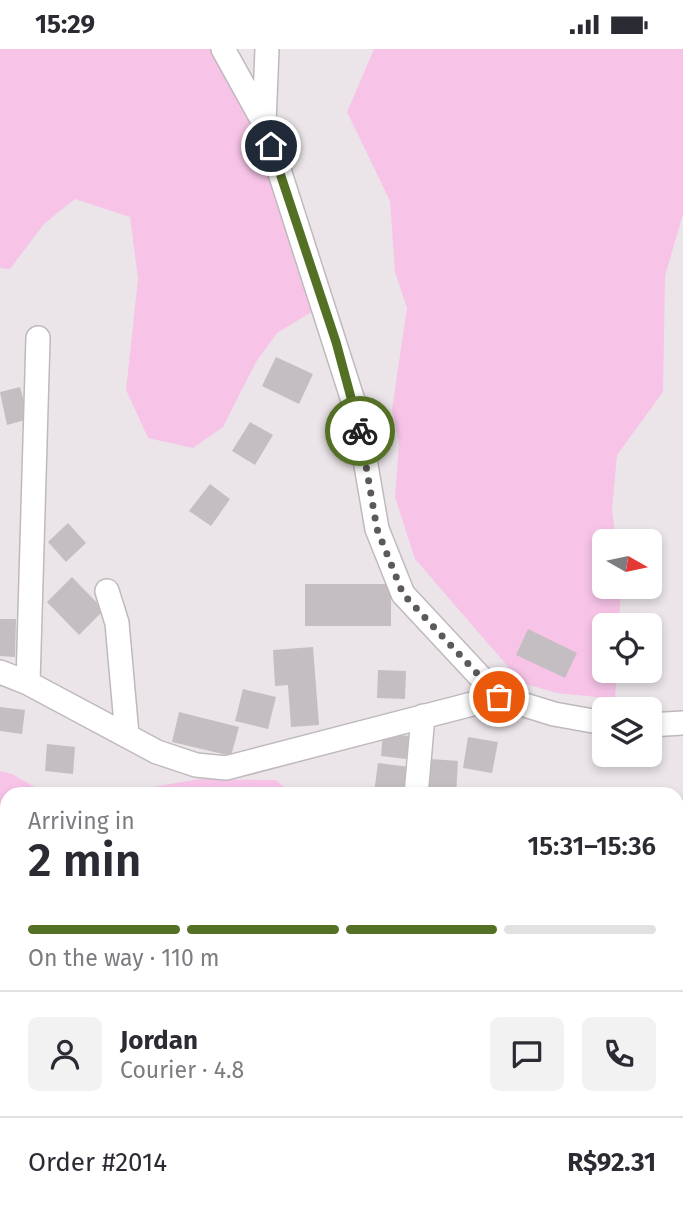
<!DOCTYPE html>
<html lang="en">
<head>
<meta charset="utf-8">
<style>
  :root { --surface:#fff; --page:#f2f2f3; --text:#2b2b33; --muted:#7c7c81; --line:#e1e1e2; --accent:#547024 }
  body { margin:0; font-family:"Fira Sans",sans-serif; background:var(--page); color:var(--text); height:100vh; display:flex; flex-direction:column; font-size:26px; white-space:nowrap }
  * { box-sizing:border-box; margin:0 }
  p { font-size:23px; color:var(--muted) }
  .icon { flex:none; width:38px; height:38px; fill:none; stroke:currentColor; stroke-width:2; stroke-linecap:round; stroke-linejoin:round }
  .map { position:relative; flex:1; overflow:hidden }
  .panel { position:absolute; left:0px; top:738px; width:684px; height:436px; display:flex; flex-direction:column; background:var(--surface); border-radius:21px 21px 0 0; box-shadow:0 4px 10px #0003 }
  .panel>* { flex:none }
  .needle { width:46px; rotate:99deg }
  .controls { position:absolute; left:592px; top:480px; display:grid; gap:14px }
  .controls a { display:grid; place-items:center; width:70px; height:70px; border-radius:10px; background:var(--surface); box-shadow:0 4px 10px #0003; font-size:35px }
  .pin { position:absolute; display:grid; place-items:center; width:60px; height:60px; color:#fff; margin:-30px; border:4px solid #fff; border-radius:50%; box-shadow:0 2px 7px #0007 }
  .courier { position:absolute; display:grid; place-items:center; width:70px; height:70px; margin:-35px; border:5px solid #547024; border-radius:50%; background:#fff; color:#222; box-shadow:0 2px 9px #0007 }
  .summary em { font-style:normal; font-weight:600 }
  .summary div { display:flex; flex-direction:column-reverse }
  .summary { display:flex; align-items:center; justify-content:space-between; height:119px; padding:0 28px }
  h1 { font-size:46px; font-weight:600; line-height:52px }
  .bar { display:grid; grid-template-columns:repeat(4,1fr); gap:10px 7px; align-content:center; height:84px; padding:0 28px }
  .bar i { height:9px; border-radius:5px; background:var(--line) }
  .bar .current { background:var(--accent) }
  .bar p { grid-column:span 4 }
  .line { display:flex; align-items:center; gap:18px; padding:0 28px; border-top:2px solid var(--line) }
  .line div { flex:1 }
  .round { display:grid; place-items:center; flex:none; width:74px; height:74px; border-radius:10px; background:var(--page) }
  .status { display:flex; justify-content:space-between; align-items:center; height:49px; padding:0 35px; background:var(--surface); direction:ltr }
  .status svg { height:19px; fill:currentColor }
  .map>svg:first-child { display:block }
  .built { fill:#e3d6df }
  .green { fill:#f7c4e8 }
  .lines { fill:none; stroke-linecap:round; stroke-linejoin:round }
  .stream { stroke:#88617d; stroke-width:5 }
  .building { fill:#c4bec2 }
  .minor-casing { stroke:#bfb9bd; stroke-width:26 }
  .minor { stroke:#fff; stroke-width:23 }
  .done { stroke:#5d595b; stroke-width:7; stroke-dasharray:0 12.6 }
  .route { stroke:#547024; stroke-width:9 }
</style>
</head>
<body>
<div class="status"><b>15:29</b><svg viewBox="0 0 49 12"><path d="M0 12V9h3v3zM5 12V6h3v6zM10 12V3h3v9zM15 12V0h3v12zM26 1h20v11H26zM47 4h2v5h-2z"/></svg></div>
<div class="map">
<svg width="683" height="1174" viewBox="0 0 683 1174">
  <rect width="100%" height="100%" fill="#ebe5e9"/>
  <path class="built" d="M 188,1167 L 512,1167 L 513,1174 L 177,1174 Z"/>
  <path class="green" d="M 0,0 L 231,0 L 323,256 L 277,284 L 256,313 L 223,378 L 193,399 L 148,389 L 126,341 L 138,230 L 130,168 L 75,150 L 44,175 L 10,220 L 0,219 Z
    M 374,0 L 683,0 L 683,165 L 665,227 L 663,343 L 617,406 L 612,461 L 616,492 L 604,492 L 604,537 L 621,537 L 619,576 L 604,576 L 604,621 L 617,621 L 615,650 L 557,644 L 522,634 L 415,510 L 395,448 L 399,394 L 392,360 L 407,259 L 395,223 L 390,152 L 347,63 Z
    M 0,722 L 12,725 L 47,745 L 7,746 L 7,1167 L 188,1167 L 177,1174 L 93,1174 L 87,1172 L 0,1174 Z
    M 199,730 L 276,731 L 292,745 L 112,745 Z
    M 683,996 L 683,1151 L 677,1155 L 677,997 Z
    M 512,1167 L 668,1167 L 666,1174 L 513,1174 Z"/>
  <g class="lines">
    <path class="stream" d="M 0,810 L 7,807
      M 677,1053 L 683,1050"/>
  </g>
  <path class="building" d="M 276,308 L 313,325 L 299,355 L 262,337 Z
    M 20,338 L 29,370 L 7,376 L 0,343 Z
    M 250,373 L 273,386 L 255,416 L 232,402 Z
    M 210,435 L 230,450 L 211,477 L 189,462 Z
    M 68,474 L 86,494 L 66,513 L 48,493 Z
    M 72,528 L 104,561 L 79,586 L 47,553 Z
    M 305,535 L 391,535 L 391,577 L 305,577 Z
    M 0,570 L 16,570 L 15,608 L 0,607 Z
    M 528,580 L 577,604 L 565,629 L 516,606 Z
    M 313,598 L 319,676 L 291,678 L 288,636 L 275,637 L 273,601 Z
    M 378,621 L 406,622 L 405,650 L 377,649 Z
    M 243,640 L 276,648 L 268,680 L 235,672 Z
    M 0,658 L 25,661 L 22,685 L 0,682 Z
    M 179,663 L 239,678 L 231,707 L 172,693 Z
    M 383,684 L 409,687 L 406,710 L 381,707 Z
    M 468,688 L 498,693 L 492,724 L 463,719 Z
    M 47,695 L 75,698 L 73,725 L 45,722 Z
    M 431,710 L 458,712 L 456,746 L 428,746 Z
    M 378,714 L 410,718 L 407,746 L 374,744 Z
    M 219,1167 L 434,1167 L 434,1174 L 219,1174 Z"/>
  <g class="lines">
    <defs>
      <path id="minor" d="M 223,0 L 264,74 L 357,364 L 377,480 L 403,545 L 499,648 L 554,665 L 604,674
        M 264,74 L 267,0
        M 107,542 L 117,574 L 127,686
        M 0,623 L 28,634 L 157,703 L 196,716 L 226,719 L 499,648
        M 28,634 L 38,289
        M 649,676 L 683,674
        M 416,746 L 423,667"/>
    </defs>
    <use href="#minor" class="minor-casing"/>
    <use href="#minor" class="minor"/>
  </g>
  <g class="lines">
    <path class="done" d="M 360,382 L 377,480 L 403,545 L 499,648"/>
    <path class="route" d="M 271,97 L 336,293 L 360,382"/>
  </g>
</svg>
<div class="controls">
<a><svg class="needle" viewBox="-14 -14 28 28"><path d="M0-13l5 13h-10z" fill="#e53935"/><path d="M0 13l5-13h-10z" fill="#7c7c81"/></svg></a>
<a><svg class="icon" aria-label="locate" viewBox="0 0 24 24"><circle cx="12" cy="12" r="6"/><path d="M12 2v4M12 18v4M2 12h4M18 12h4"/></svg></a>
<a><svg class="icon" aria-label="layers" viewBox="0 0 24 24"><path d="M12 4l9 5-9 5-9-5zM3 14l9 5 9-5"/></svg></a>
</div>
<div class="pin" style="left:499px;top:648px;background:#ea580c"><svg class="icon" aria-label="bag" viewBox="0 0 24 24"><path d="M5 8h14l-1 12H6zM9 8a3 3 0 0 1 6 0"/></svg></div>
<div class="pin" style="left:271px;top:97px;background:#1f2937"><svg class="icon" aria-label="home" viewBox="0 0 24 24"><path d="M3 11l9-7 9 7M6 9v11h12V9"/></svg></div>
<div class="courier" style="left:360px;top:382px"><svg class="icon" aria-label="bike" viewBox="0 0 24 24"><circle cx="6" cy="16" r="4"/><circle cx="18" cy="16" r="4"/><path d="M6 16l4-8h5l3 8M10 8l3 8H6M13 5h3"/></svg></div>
<section class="panel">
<div class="summary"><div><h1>2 min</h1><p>Arriving in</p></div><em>15:31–15:36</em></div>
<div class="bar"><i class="current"></i><i class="current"></i><i class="current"></i><i></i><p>On the way · 110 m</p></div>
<div class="line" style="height:126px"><a class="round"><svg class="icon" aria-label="person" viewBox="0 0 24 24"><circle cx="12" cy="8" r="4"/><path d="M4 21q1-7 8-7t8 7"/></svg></a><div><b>Jordan</b><p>Courier · 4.8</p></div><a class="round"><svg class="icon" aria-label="chat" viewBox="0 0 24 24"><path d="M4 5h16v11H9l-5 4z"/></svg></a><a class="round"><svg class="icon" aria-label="phone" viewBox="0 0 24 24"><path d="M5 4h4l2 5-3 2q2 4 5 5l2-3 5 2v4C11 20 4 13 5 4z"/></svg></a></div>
<div class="line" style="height:91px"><div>Order #2014</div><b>R$92.31</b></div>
</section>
</div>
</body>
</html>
